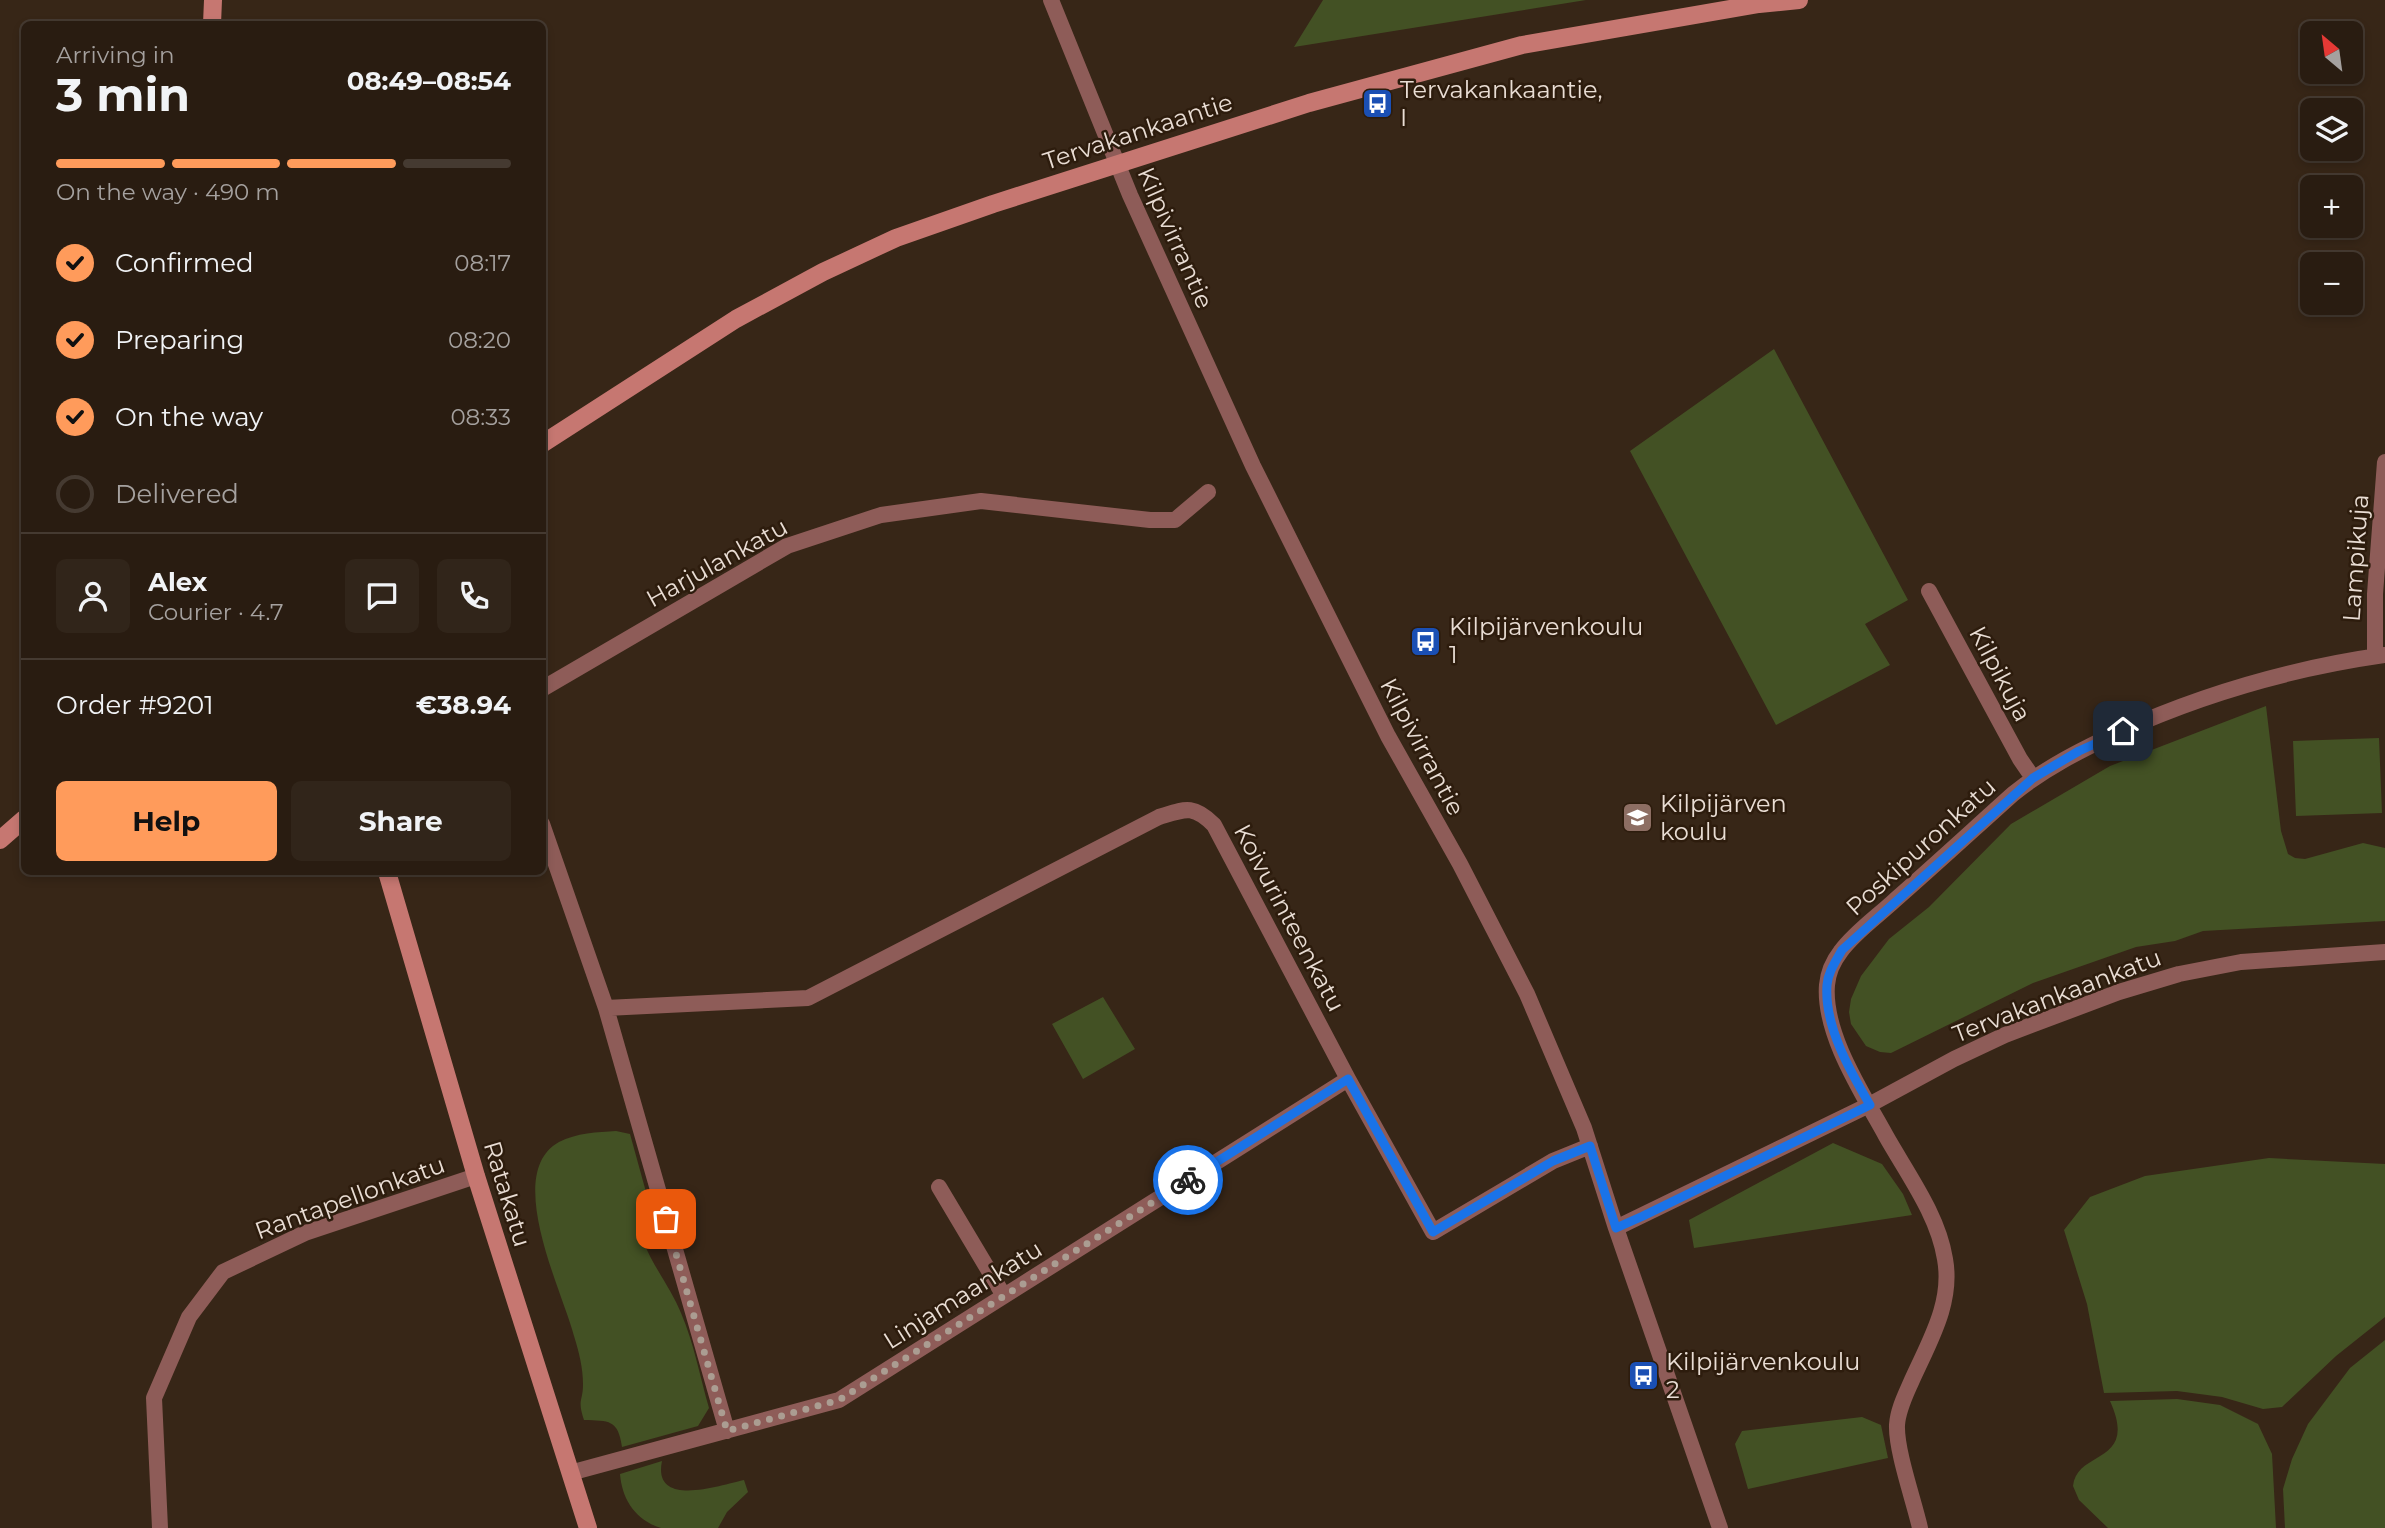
<!DOCTYPE html>
<html lang="en">
<head>
<meta charset="utf-8">
<style>
  :root { --surface:#291c11; --page:#31251a; --text:#f1f3f6; --muted:#a5a19f; --line:#453a31; --accent:#ff9b5b }
  body { margin:0; font-family:Montserrat,sans-serif; background:var(--page); color:var(--text); height:100vh; display:flex; flex-direction:column; font-size:26px; white-space:nowrap }
  * { box-sizing:border-box; margin:0 }
  p { font-size:23px; color:var(--muted) }
  .icon { flex:none; width:38px; height:38px; fill:none; stroke:currentColor; stroke-width:2; stroke-linecap:round; stroke-linejoin:round }
  .map { position:relative; flex:1; overflow:hidden }
  .sheet { position:absolute; left:21px; top:21px; width:525px; height:854px; display:flex; flex-direction:column; background:var(--surface); border-radius:10px; box-shadow:0 4px 10px #0003,0 0 0 2px var(--line) }
  .sheet>* { flex:none }
  .needle { width:46px; rotate:331deg }
  .tools { position:absolute; left:2300px; top:21px; display:grid; gap:14px }
  .tools a { display:grid; place-items:center; width:63px; height:63px; border-radius:10px; background:var(--surface); box-shadow:0 4px 10px #0003,0 0 0 2px var(--line); font-size:35px }
  .pin { position:absolute; display:grid; place-items:center; width:60px; height:60px; color:#fff; margin:-30px; border-radius:14px; box-shadow:0 4px 10px #0006 }
  .courier { position:absolute; display:grid; place-items:center; width:70px; height:70px; margin:-35px; border:5px solid #1a73e8; border-radius:50%; background:#fff; color:#222; box-shadow:0 2px 9px #0007 }
  .headline em { font-style:normal; font-weight:700 }
  .headline div { display:flex; flex-direction:column-reverse }
  .headline { display:flex; align-items:center; justify-content:space-between; height:119px; padding:0 35px }
  h1 { font-size:46px; font-weight:700; line-height:52px }
  .bar { display:grid; grid-template-columns:repeat(4,1fr); gap:10px 7px; align-content:center; height:84px; padding:0 35px }
  .bar i { height:9px; border-radius:5px; background:var(--line) }
  .bar .active { background:var(--accent) }
  .bar p { grid-column:span 4 }
  .line { display:flex; align-items:center; gap:18px; padding:0 35px; border-top:2px solid var(--line) }
  .line div { flex:1 }
  .round { display:grid; place-items:center; flex:none; width:74px; height:74px; border-radius:10px; background:var(--page) }
  ol { padding:0 35px; list-style:none }
  li { display:flex; align-items:center; gap:21px; height:77px }
  li p { margin-inline-start:auto }
  li .icon { padding:7px; border-radius:50%; background:var(--accent); color:#111; stroke-width:4 }
  li:last-child { color:var(--muted) }
  li i { width:38px; height:38px; border:4px solid var(--line); border-radius:50% }
  .button { display:flex; gap:14px; margin-top:auto; padding:14px 35px }
  .button a { flex:1; height:80px; border-radius:10px; background:var(--accent); color:#111; font-size:28px; font-weight:700; line-height:80px; text-align:center }
  .button a+a { background:var(--page); color:var(--text) }
  .map>svg:first-child { display:block }
  .green { fill:#435124 }
  .lines { fill:none; stroke-linecap:round; stroke-linejoin:round }
  .street { stroke:#8e5c58; stroke-width:16 }
  .secondary { stroke:#c67771; stroke-width:18 }
  .done { stroke:#ab9d92; stroke-width:7; stroke-dasharray:0 12.6 }
  .route { stroke:#1a73e8; stroke-width:9 }
  .labels { text-anchor:middle; stroke-width:5; stroke-linejoin:round; paint-order:stroke }
  .poi-label { font-size:24px; fill:#e9ddd4; stroke:#2d1c0d; text-anchor:start }
  .street-label { font-size:24px; fill:#e9ddd4; stroke:#2d1c0d }
</style>
</head>
<body>
<div class="map">
<svg width="2385" height="1528" viewBox="0 0 2385 1528">
  <rect width="100%" height="100%" fill="#372617"/>
  <path class="green" d="M 1323,0 L 1586,0 L 1294,47 Z
    M 1774,349 L 1908,600 L 1865,624 L 1890,665 L 1776,725 L 1630,451 Z
    M 2266,706 L 2281,831 L 2288,854 L 2295,858 L 2305,859 L 2363,843 L 2385,848 L 2385,921 L 2203,931 L 2175,941 L 2136,947 L 2033,983 L 1891,1053 L 1880,1052 L 1866,1046 L 1851,1024 L 1849,1012 L 1851,999 L 1861,976 L 1889,939 L 1929,907 L 2011,824 L 2110,766 Z
    M 2379,738 L 2382,813 L 2296,816 L 2293,741 Z
    M 1103,997 L 1135,1049 L 1083,1079 L 1052,1024 Z
    M 616,1131 L 630,1134 L 646,1192 L 637,1203 C 633,1244 667,1278 681,1313 C 694,1343 700,1377 709,1408 L 698,1426 L 622,1447 C 618,1419 609,1421 584,1420 C 577,1399 583,1402 583,1384 C 583,1368 579,1352 574,1336 C 562,1290 503,1173 559,1142 C 576,1133 598,1132 616,1131 Z
    M 1833,1143 L 1882,1164 L 1903,1194 L 1912,1215 L 1694,1248 L 1689,1220 Z
    M 2269,1158 L 2385,1164 L 2385,1317 L 2336,1356 L 2282,1407 L 2263,1409 L 2222,1397 L 2177,1391 L 2104,1393 L 2087,1304 L 2064,1230 L 2090,1197 L 2145,1176 Z
    M 2385,1340 L 2385,1528 L 2285,1528 L 2283,1489 L 2292,1459 L 2308,1424 L 2350,1368 Z
    M 2177,1399 L 2220,1405 L 2258,1424 L 2272,1454 L 2276,1528 L 2108,1528 L 2079,1500 L 2073,1486 C 2077,1449 2139,1465 2110,1401 Z
    M 1862,1417 L 1881,1425 L 1888,1458 L 1748,1489 L 1735,1444 L 1742,1431 Z
    M 662,1461 C 652,1509 721,1485 744,1480 L 748,1492 L 727,1512 L 718,1528 C 703,1528 675,1528 661,1528 C 635,1520 622,1499 620,1474 Z"/>
  <g class="lines">
    <path class="street" d="M 1051,0 L 1130,195 L 1253,466 L 1388,736 L 1460,864 L 1527,994 L 1584,1128 L 1616,1228 L 1720,1528
      M 1929,591 L 2020,759 L 2033,778
      M 2375,656 L 2375,594 L 2385,462
      M 542,689 L 787,546 L 881,515 L 981,501 L 1150,520 L 1175,520 L 1208,492
      M 542,824 L 606,1008 L 727,1431
      M 606,1008 L 808,998 L 1159,817 C 1185,809 1193,804 1214,825 L 1348,1079 L 1433,1232 L 1553,1161 L 1590,1146
      M 939,1187 L 1004,1296
      M 1616,1228 L 1869,1105 L 1954,1059 L 2005,1035 L 2119,992 L 2179,974 L 2241,962 L 2385,952
      M 570,1473 L 839,1400 L 1348,1079
      M 160,1528 L 154,1398 L 189,1317 L 223,1272 L 305,1233 L 476,1176
      M 1920,1528 C 1914,1501 1896,1451 1897,1425 C 1898,1409 1906,1394 1912,1380 C 1929,1342 1953,1303 1945,1259 C 1938,1215 1908,1175 1886,1136 C 1863,1094 1823,1034 1827,985 C 1828,973 1834,960 1841,951 C 1855,932 1878,916 1895,900 C 1935,865 1974,829 2013,794 C 2045,768 2081,750 2119,732 C 2203,694 2293,668 2385,655"/>
    <path class="secondary" d="M 212,24 L 213,0
      M 542,444 L 736,319 L 823,272 L 896,238 L 993,204 L 1309,103 L 1522,45 L 1759,4 L 1799,0
      M 0,840 L 24,819
      M 387,872 L 476,1176 L 588,1528"/>
  </g>
  <g class="lines">
    <path class="done" d="M 666,1219 L 727,1431 L 839,1400 L 1188,1180"/>
    <path class="route" d="M 1188,1180 L 1348,1079 L 1433,1232 L 1553,1161 L 1590,1146 L 1616,1228 L 1643,1216 L 1870,1105 C 1850,1071 1824,1026 1827,985 C 1828,972 1836,961 1842,950 L 2033,778 L 2079,751 L 2123,731"/>
  </g>
  <defs>
    <symbol id="bus-square" viewBox="-11 -11 22 22"><rect x="-9" y="-9" width="18" height="18" rx="4" fill="#1a4fb4" stroke="#2d1c0d"/><path d="M-5-6H5V4H4V6H2V4H-2V6H-4V4H-5ZM-3.5-4V0h7V-4ZM-3.5 1.2v1.5H-2V1.2ZM2 1.2v1.5H3.5V1.2Z" fill="#fff"/></symbol>
    <symbol id="school-square" viewBox="-11 -11 22 22"><rect x="-9" y="-9" width="18" height="18" rx="4" fill="#8d6e63" stroke="#2d1c0d"/><path d="M0-5L7-2L0 1L-7-2ZM-4 1L0 2.5L4 1V4Q0 6-4 4Z" fill="#fff"/></symbol>
  </defs>
  <g fill-rule="evenodd">
    <use href="#bus-square" x="1360" y="86" width="35" height="35"/>
    <use href="#bus-square" x="1408" y="624" width="35" height="35"/>
    <use href="#school-square" x="1620" y="800" width="35" height="35"/>
    <use href="#bus-square" x="1626" y="1358" width="35" height="35"/>
  </g>
  <g class="labels">
    <g class="poi-label">
      <text x="1400" y="98">Tervakankaantie,<tspan x="1400" dy="28">I</tspan></text>
      <text x="1449" y="635">Kilpijärvenkoulu<tspan x="1449" dy="28">1</tspan></text>
      <text x="1660" y="812">Kilpijärven<tspan x="1660" dy="28">koulu</tspan></text>
      <text x="1666" y="1370">Kilpijärvenkoulu<tspan x="1666" dy="28">2</tspan></text>
    </g>
    <g class="street-label">
      <text transform="translate(1138 132) rotate(-18)" y="8">Tervakankaantie</text>
      <text transform="translate(1175 238) rotate(66)" y="8">Kilpivirrantie</text>
      <text transform="translate(2356 558) rotate(-86)" y="8">Lampikuja</text>
      <text transform="translate(717 563) rotate(-29)" y="8">Harjulankatu</text>
      <text transform="translate(2000 674) rotate(62)" y="8">Kilpikuja</text>
      <text transform="translate(1422 747) rotate(62)" y="8">Kilpivirrantie</text>
      <text transform="translate(1921 847) rotate(-42)" y="8">Poskipuronkatu</text>
      <text transform="translate(1289 918) rotate(62)" y="8">Koivurinteenkatu</text>
      <text transform="translate(2057 996) rotate(-21)" y="8">Tervakankaankatu</text>
      <text transform="translate(507 1194) rotate(73)" y="8">Ratakatu</text>
      <text transform="translate(350 1198) rotate(-20)" y="8">Rantapellonkatu</text>
      <text transform="translate(963 1295) rotate(-32)" y="8">Linjamaankatu</text>
    </g>
  </g>
</svg>
<div class="tools">
<a><svg class="needle" viewBox="-14 -14 28 28"><path d="M0-13l5 13h-10z" fill="#e53935"/><path d="M0 13l5-13h-10z" fill="#a5a19f"/></svg></a>
<a><svg class="icon" aria-label="layers" viewBox="0 0 24 24"><path d="M12 4l9 5-9 5-9-5zM3 14l9 5 9-5"/></svg></a>
<a>+</a>
<a>−</a>
</div>
<div class="pin" style="left:666px;top:1219px;background:#ea580c"><svg class="icon" aria-label="bag" viewBox="0 0 24 24"><path d="M5 8h14l-1 12H6zM9 8a3 3 0 0 1 6 0"/></svg></div>
<div class="pin" style="left:2123px;top:731px;background:#1f2937"><svg class="icon" aria-label="home" viewBox="0 0 24 24"><path d="M3 11l9-7 9 7M6 9v11h12V9"/></svg></div>
<div class="courier" style="left:1188px;top:1180px"><svg class="icon" aria-label="bike" viewBox="0 0 24 24"><circle cx="6" cy="16" r="4"/><circle cx="18" cy="16" r="4"/><path d="M6 16l4-8h5l3 8M10 8l3 8H6M13 5h3"/></svg></div>
<section class="sheet">
<div class="headline"><div><h1>3 min</h1><p>Arriving in</p></div><em>08:49–08:54</em></div>
<div class="bar"><i class="active"></i><i class="active"></i><i class="active"></i><i></i><p>On the way · 490 m</p></div>
<ol>
<li><svg class="icon" aria-label="check" viewBox="0 0 24 24"><path d="M5 12l5 5 9-10"/></svg>Confirmed<p>08:17</p></li>
<li><svg class="icon" aria-label="check" viewBox="0 0 24 24"><path d="M5 12l5 5 9-10"/></svg>Preparing<p>08:20</p></li>
<li><svg class="icon" aria-label="check" viewBox="0 0 24 24"><path d="M5 12l5 5 9-10"/></svg>On the way<p>08:33</p></li>
<li><i></i>Delivered</li>
</ol>
<div class="line" style="height:126px"><a class="round"><svg class="icon" aria-label="person" viewBox="0 0 24 24"><circle cx="12" cy="8" r="4"/><path d="M4 21q1-7 8-7t8 7"/></svg></a><div><b>Alex</b><p>Courier · 4.7</p></div><a class="round"><svg class="icon" aria-label="chat" viewBox="0 0 24 24"><path d="M4 5h16v11H9l-5 4z"/></svg></a><a class="round"><svg class="icon" aria-label="phone" viewBox="0 0 24 24"><path d="M5 4h4l2 5-3 2q2 4 5 5l2-3 5 2v4C11 20 4 13 5 4z"/></svg></a></div>
<div class="line" style="height:91px"><div>Order #9201</div><b>€38.94</b></div>
<div class="button"><a>Help</a><a>Share</a></div>
</section>
</div>
</body>
</html>
